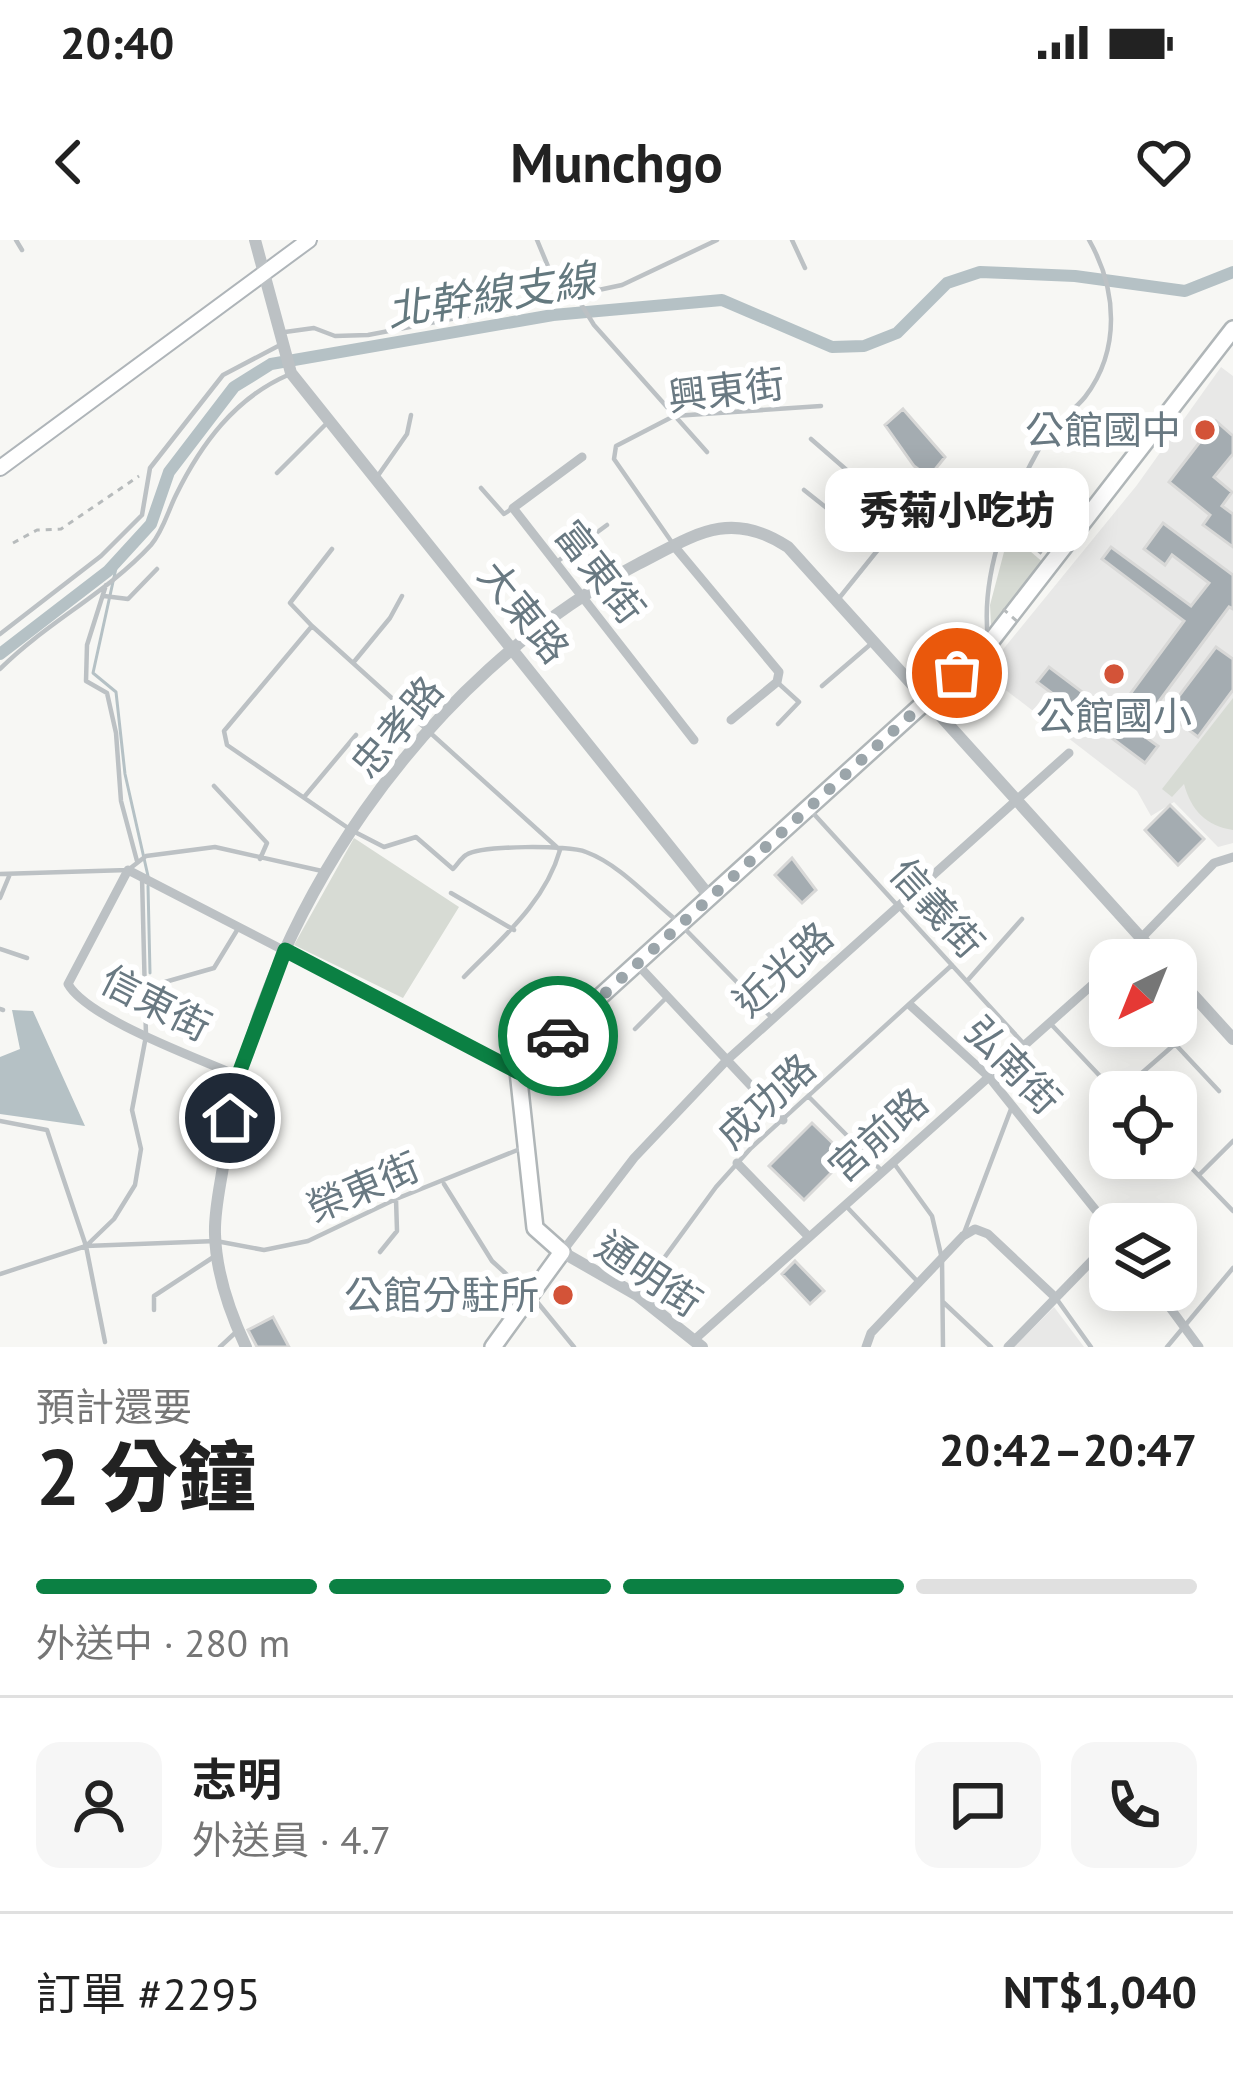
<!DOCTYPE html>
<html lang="zh-TW">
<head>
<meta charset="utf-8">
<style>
  :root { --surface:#fff; --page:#f6f6f6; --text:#222; --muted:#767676; --line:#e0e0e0; --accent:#0b8043 }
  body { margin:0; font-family:"PT Sans","Noto Sans TC",sans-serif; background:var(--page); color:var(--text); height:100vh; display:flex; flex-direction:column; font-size:45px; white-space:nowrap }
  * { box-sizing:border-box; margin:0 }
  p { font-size:39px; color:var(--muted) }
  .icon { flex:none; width:66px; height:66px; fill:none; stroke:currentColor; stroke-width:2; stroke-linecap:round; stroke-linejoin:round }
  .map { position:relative; height:1107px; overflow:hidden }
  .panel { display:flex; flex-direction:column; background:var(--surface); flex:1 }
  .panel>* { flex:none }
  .needle { width:78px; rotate:223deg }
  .fabs { position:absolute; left:1089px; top:699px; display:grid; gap:24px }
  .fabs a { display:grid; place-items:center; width:108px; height:108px; border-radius:24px; background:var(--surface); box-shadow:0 6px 30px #0003; font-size:60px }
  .pin { position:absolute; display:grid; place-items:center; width:102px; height:102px; color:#fff; margin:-51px; border:6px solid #fff; border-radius:50%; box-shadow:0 3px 12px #0007 }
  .courier { position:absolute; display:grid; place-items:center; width:120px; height:120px; margin:-60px; border:9px solid #0b8043; border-radius:50%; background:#fff; color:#222; box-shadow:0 3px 15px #0007 }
  .bubble { position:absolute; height:84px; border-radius:24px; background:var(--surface); box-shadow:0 6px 30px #0003; font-size:39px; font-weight:800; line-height:84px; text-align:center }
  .overview em { font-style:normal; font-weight:800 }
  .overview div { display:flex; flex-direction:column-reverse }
  .overview { display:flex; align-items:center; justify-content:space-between; height:204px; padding:0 36px }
  h1 { font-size:78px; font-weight:800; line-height:90px }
  .bar { display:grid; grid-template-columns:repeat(4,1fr); gap:18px 12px; align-content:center; height:144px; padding:0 36px }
  .bar i { height:15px; border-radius:9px; background:var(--line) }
  .bar .selected { background:var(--accent) }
  .bar p { grid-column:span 4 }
  .line { display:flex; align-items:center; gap:30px; padding:0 36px; border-top:3px solid var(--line) }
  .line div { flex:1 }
  .round { display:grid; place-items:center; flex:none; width:126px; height:126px; border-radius:24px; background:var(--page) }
  .status { display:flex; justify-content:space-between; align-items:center; height:84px; padding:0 60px; background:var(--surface); direction:ltr }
  .status svg { height:33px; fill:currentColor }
  header { display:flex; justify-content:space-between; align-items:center; height:156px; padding:0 36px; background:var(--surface); font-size:54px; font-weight:800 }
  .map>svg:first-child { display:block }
  .built { fill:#e8e8e7 }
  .green { fill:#d7dbd4 }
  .water { fill:#b5c1c5 }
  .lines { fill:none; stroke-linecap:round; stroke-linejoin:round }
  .stream { stroke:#b5c1c5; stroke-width:3 }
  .canal { stroke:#b5c1c5; stroke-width:12 }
  .building { fill:#a4acb1; stroke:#d8d8d7; stroke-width:3 }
  .secondary-casing { stroke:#afb5b9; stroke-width:18 }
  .primary-casing { stroke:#b0b6b8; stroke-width:20 }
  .path { stroke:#b7bbbc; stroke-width:3; stroke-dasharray:6 6; stroke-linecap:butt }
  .service { stroke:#bcc1c4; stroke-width:4.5 }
  .minor { stroke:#bcc1c4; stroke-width:9 }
  .tertiary { stroke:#bcc1c4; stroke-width:12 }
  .secondary { stroke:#fff; stroke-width:14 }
  .primary { stroke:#fff; stroke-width:15 }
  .path-bridge { stroke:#b7bbbc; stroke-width:3; stroke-dasharray:6 6; stroke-linecap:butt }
  .done { stroke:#9ba5aa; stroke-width:12; stroke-dasharray:0 21.6 }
  .route { stroke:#0b8043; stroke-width:15 }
  .poi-dot { fill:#d35338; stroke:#fff; stroke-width:4.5 }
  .labels { text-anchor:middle; stroke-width:12; stroke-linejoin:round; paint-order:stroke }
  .street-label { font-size:39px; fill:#697982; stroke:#fff }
  .poi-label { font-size:39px; fill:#697982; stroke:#fff; text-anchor:end }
  .water-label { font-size:42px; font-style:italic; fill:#64797f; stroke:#fff }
</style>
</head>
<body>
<div class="status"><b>20:40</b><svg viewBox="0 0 49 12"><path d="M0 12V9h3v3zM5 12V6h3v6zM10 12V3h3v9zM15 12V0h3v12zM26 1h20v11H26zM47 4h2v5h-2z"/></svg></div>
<header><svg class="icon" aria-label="back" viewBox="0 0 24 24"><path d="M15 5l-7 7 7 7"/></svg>Munchgo<svg class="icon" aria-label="heart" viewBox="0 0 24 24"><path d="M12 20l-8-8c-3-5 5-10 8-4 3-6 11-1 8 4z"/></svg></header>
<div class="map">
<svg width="1233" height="1107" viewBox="0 0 1233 1107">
  <rect width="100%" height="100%" fill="#f7f7f4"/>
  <path class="built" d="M 1221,127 L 1233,136 L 1233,603 L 1218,607 L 1174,562 L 1151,576 L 1137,551 L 998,444 L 992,423 L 1137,245 Z
    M 1054,1067 L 1084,1107 L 1014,1107 Z"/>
  <path class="green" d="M 1009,293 L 1045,324 L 991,385 L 990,365 Z
    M 1233,458 L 1233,590 C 1206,586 1191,570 1184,544 L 1172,557 L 1162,549 Z
    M 354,598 L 459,667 L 403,758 L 294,705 Z"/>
  <path class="water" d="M 12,770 L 33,771 L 85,886 L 0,874 L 0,817 L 20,809 Z"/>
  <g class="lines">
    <path class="stream" d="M 118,319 L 93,433 L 116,452 L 125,534 L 148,636
      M 148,646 L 150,733"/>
    <path class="canal" d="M 0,414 L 108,331 L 151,284 L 169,232 L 234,147 L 271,124 L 553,75 L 722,60 L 832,107 L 864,106 L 897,93 L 947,43 L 980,32 L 1075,36 L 1185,51 L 1233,32"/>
  </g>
  <path class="building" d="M 903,169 L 945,217 L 929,237 L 914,226 L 885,185 Z
    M 1216,181 L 1233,196 L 1233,214 L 1214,237 L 1232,252 L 1222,266 L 1233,274 L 1233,307 L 1203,285 L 1210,275 L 1169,242 Z
    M 1163,283 L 1233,335 L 1233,369 L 1229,367 L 1137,491 L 1158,506 L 1145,523 L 1037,442 L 1049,427 L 1114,476 L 1184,381 L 1102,319 L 1111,307 L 1191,366 L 1209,343 L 1172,315 L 1165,325 L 1144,309 Z
    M 1216,407 L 1233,419 L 1233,450 L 1198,497 L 1166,473 Z
    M 1170,565 L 1204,599 L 1178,625 L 1145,590 Z
    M 792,618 L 816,650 L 802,663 L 775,635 Z
    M 812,883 L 847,917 L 804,960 L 769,926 Z
    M 795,1021 L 824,1051 L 810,1064 L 782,1034 Z
    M 273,1077 L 289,1107 L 257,1107 L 248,1090 Z"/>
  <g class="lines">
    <defs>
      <path id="secondary" d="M 0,228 L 309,0"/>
      <path id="primary" d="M 493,1107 L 562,1012 L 535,988 L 518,831 L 988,405 L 1233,89"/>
    </defs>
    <use href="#secondary" class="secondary-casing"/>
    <use href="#primary" class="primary-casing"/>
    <path class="path" d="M 1010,286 L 1043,315
      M 13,303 L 37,290 L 61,289 L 139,236"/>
    <path class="service" d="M 16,0 L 22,10
      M 537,0 L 560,55
      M 792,0 L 805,28
      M 576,56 L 594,85 L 707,212
      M 285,92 L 314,88 L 335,96 L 368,95 L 561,58 L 622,45 L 717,0
      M 811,199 L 895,272 L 897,286 L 840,357
      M 277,233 L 325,185
      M 377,237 L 407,194 L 411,175
      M 481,248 L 504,274 L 513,268
      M 804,250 L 877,308
      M 671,301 L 614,219 L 616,206 L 674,176 L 821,166
      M 558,321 L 607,285
      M 106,345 L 87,405 L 86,441 L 107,453 L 116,493 L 121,561 L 137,621
      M 104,356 L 128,359 L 157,329
      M 312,386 L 290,363 L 332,309
      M 0,394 L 101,316 L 142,275 L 150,228 L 223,135 L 282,104
      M 988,399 C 980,331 1011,255 1046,197 C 1056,181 1073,172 1085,157 C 1121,110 1117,49 1089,0
      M 353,423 L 390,378 L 402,356
      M 0,429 C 47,382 107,353 151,305 C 163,291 168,271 176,255 C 201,204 235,158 288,135
      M 777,442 L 799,462 L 778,484
      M 822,446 L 872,403
      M 214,546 L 267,603 L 260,619
      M 305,556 L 356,495
      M 813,573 L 1024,804
      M 0,634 L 128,630 L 146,616 L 215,607 L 322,631
      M 451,653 L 514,690
      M 0,658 L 10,634
      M 684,688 L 772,778
      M 0,709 L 27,718
      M 464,737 C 501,699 545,663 560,610 L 312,386 L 224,491 L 227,505 L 351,590 L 384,607 L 416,597 L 453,629 C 458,624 461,618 466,615 C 481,605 569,605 586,612 C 619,624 649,658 676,680
      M 967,741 L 1022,679
      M 148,753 L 158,744 L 214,728 L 239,687
      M 0,769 L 3,770
      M 1049,782 L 1115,852
      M 635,789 L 668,756
      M 1120,852 L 1175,804 L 1219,851
      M 809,857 L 881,930
      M 0,881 L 47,890 L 86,1006 L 105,1102
      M 1176,912 L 1233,971
      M 893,922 L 932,976 L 942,1019 L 943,1107
      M 1129,933 L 1145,918
      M 1199,935 L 1233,901
      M 444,944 L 492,1021 L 538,1063 L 574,1107
      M 845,965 L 919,1043
      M 964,993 L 1011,869
      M 86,1006 L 114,979 L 135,945 L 141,909 L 132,870 L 146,796 L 142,637
      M 380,1012 L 397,991 L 396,959
      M 0,1034 L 86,1006 L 216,1001 L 264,1010 L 308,1001 L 396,959 L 520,909
      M 637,1055 L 716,947 L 751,908 L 952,725
      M 1056,1058 L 1091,1107
      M 943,1062 L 991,1107
      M 154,1070 L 154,1056 L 212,1018
      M 220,1107 L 235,1093
      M 1167,1107 L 1233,1028"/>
    <path class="minor" d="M 582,217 L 513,268 L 694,500
      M 674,306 L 779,432 L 777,442 L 731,480
      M 1120,720 L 1214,623 L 1233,617
      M 637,724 L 783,880
      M 911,766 L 989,837 L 1110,988
      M 238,836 C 198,818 88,779 68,744 L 128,630 L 518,831
      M 737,923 L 809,997
      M 562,1012 L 634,918 L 727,820 L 1069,513
      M 1157,1050 L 1199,1107
      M 694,1100 L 1110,729
      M 866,1107 L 871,1093 L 963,996 L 975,989 L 988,994 L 1056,1058
      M 1008,1107 L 1110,1002"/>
    <path class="tertiary" d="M 255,0 L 291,133 L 710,657
      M 1176,736 L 1233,799
      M 562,1012 L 637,1055 L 702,1107
      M 246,1107 C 230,1073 216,1032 215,994 C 214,968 222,939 225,913 C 257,677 426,435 638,324 C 693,296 729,268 788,307 L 1161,720"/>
    <use href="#secondary" class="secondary"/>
    <use href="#primary" class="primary"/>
    <path class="path-bridge" d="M 1003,369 L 1019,383"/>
  </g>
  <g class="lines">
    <path class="done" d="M 558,796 L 957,433"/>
    <path class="route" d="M 230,878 L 238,836 L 285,710 L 518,832 L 558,796"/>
  </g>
  <g class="poi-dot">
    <circle cx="1205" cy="190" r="12"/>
    <circle cx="1114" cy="434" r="12"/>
    <circle cx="563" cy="1055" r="12"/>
  </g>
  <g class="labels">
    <g class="street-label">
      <text transform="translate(726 150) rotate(-7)" y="14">興東街</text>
      <text transform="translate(600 332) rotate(52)" y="14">富東街</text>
      <text transform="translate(524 372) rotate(51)" y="14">大東路</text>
      <text transform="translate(397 487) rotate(-50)" y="14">忠孝路</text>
      <text transform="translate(937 668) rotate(48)" y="14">信義街</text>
      <text transform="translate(783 729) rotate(-42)" y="14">近光路</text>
      <text transform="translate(156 763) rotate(27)" y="14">信東街</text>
      <text transform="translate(1013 825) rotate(46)" y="14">弘南街</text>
      <text transform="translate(766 861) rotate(-43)" y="14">成功路</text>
      <text transform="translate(878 895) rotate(-42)" y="14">宮前路</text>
      <text transform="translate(363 947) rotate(-23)" y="14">榮東街</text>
      <text transform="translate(649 1034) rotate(34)" y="14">通明街</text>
    </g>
    <g class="poi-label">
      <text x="1181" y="204">公館國中</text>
      <text x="1114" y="490" text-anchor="middle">公館國小</text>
      <text x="539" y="1069">公館分駐所</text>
    </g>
    <g class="water-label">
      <text transform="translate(491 55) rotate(-9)" y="15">北幹線支線</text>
    </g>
  </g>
</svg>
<div class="fabs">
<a><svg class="needle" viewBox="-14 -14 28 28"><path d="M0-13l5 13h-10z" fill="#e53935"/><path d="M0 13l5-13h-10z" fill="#767676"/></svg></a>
<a><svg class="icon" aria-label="locate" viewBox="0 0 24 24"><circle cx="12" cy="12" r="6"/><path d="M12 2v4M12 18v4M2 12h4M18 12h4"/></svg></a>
<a><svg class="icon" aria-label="layers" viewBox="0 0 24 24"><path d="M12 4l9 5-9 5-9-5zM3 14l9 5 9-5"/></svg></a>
</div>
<div class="pin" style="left:957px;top:433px;background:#ea580c"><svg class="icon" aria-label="bag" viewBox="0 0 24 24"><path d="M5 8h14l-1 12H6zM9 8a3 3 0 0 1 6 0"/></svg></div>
<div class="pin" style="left:230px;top:878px;background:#1f2937"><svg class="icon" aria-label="home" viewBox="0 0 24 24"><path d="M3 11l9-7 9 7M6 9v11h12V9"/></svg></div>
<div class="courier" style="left:558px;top:796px"><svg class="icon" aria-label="car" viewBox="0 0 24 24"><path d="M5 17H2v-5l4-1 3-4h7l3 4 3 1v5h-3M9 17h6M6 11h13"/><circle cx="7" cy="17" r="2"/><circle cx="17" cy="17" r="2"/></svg></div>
<div class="bubble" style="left:825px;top:228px;width:264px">秀菊小吃坊</div>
</div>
<section class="panel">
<div class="overview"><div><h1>2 分鐘</h1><p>預計還要</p></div><em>20:42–20:47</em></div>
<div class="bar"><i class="selected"></i><i class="selected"></i><i class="selected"></i><i></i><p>外送中 · 280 m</p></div>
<div class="line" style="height:216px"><a class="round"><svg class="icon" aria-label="person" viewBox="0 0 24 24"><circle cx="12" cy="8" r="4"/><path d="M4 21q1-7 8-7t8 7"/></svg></a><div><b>志明</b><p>外送員 · 4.7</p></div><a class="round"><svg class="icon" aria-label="chat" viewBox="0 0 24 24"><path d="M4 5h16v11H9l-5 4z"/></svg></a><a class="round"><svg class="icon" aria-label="phone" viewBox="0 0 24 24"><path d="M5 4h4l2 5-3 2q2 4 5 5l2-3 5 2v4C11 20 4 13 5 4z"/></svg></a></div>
<div class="line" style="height:156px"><div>訂單 #2295</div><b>NT$1,040</b></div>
</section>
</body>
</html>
